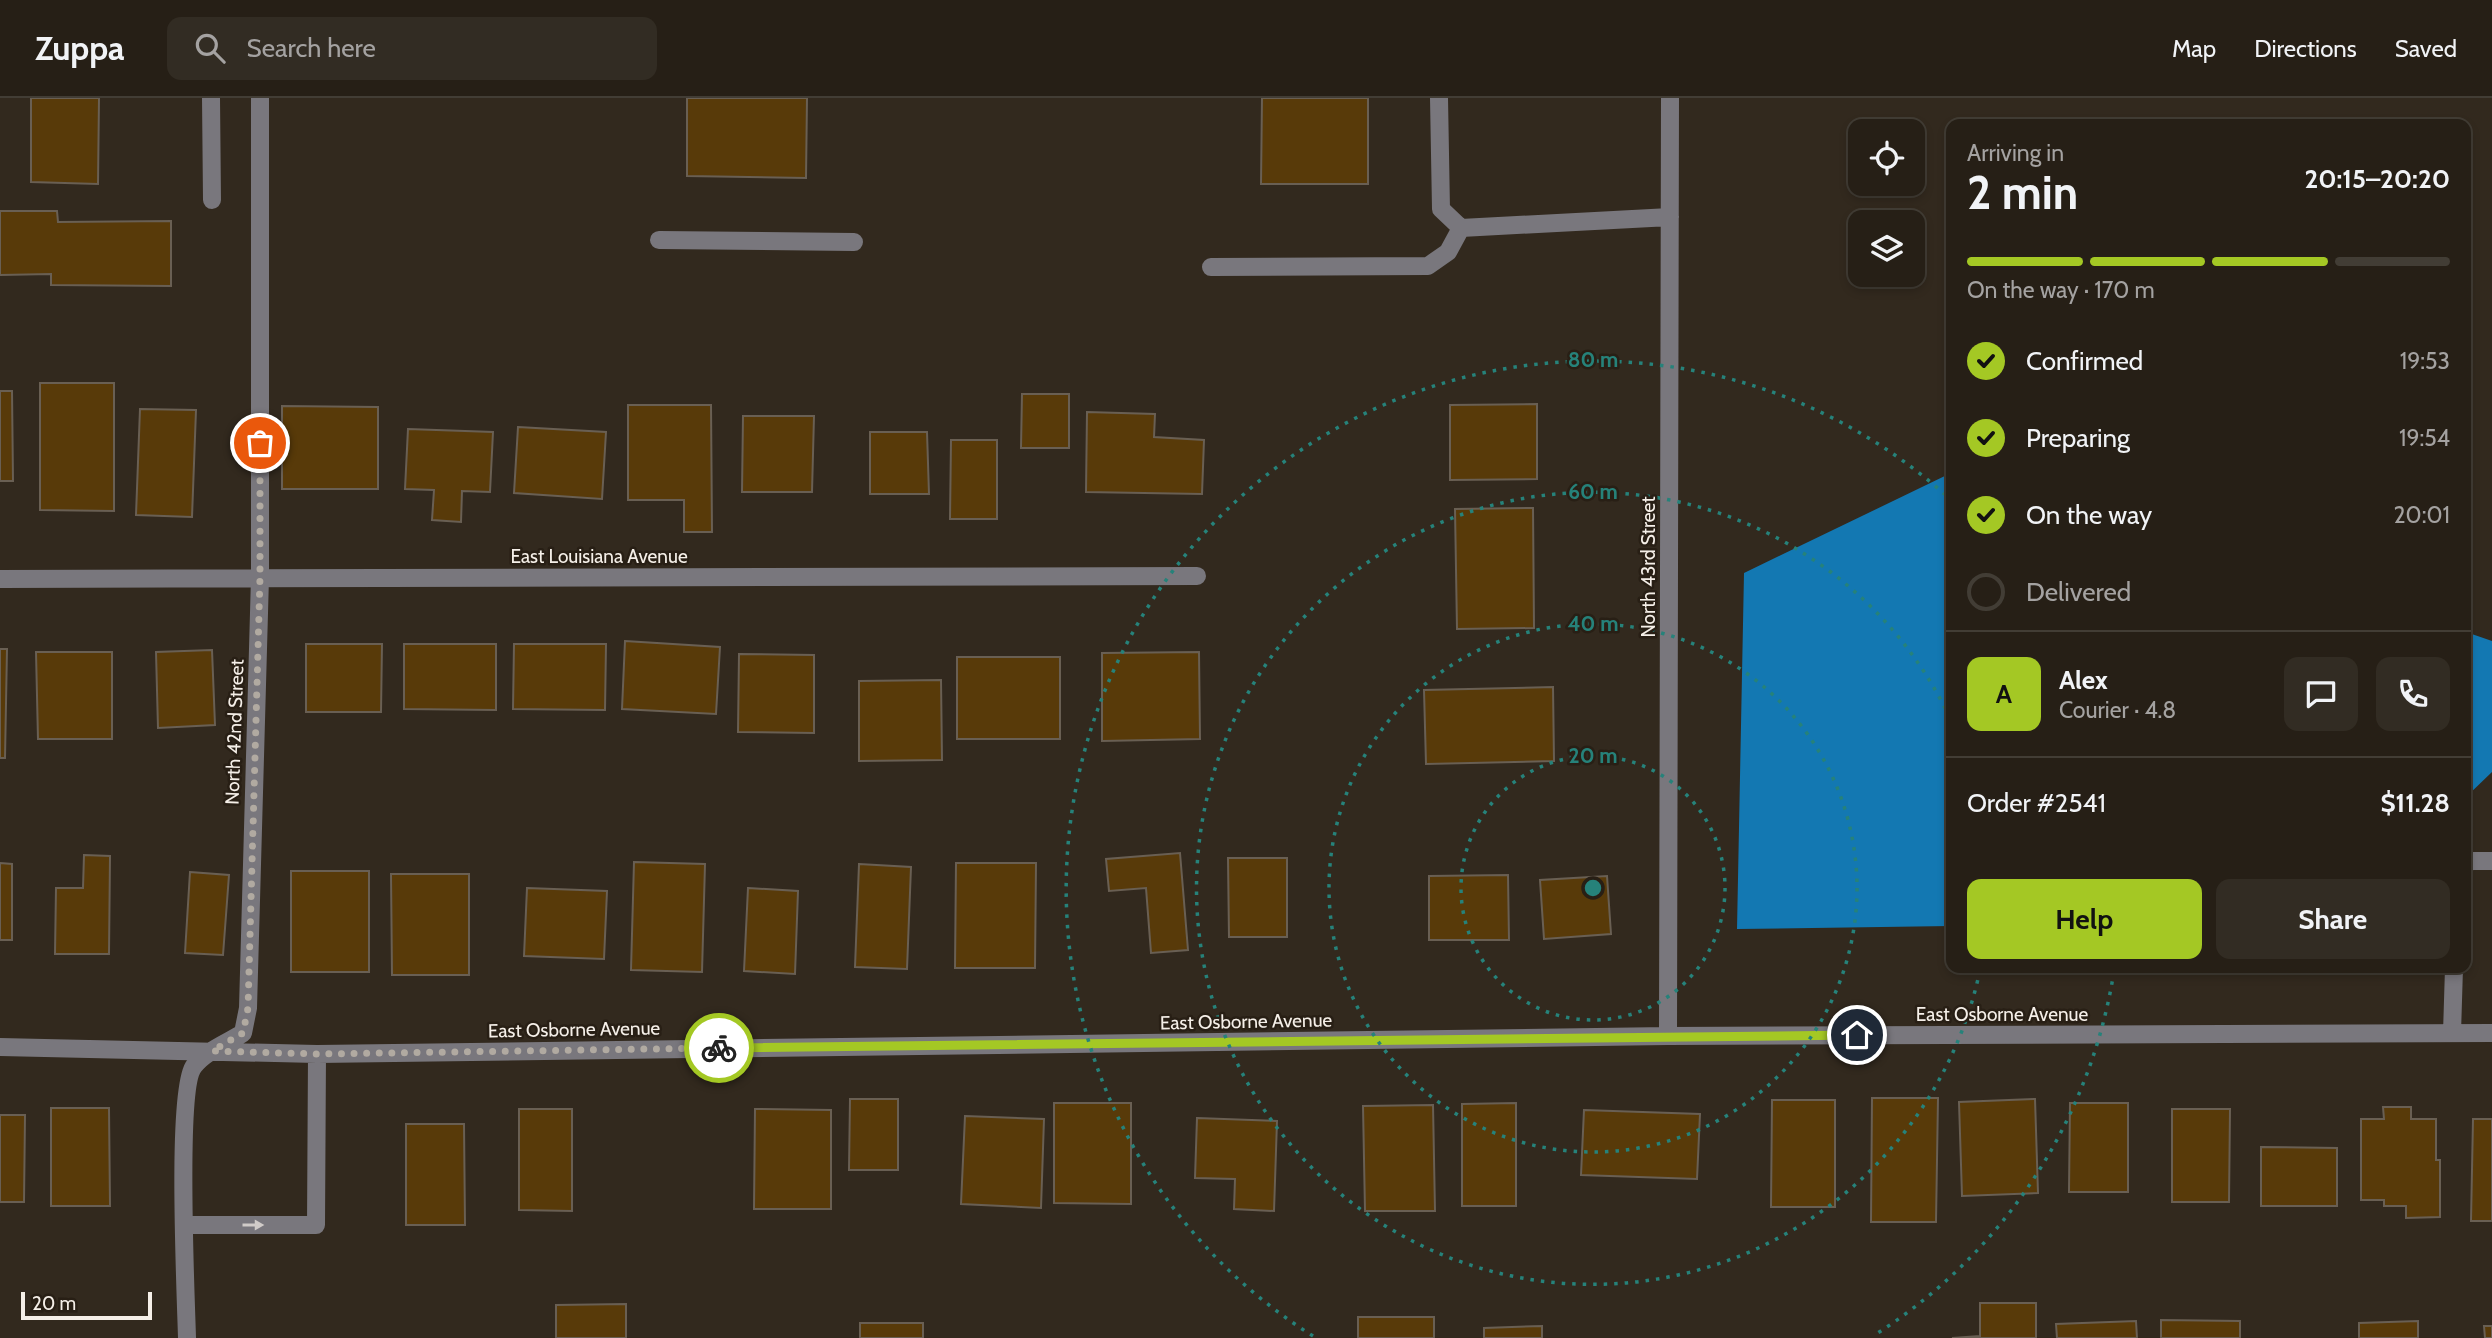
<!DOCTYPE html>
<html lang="en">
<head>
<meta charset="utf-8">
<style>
  :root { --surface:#261f16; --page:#322c23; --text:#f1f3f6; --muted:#a4a2a1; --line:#423d35; --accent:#a4c824 }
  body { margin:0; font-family:Cabin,sans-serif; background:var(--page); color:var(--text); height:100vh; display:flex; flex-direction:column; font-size:26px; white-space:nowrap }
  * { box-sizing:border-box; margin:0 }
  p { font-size:23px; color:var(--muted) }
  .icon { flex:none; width:38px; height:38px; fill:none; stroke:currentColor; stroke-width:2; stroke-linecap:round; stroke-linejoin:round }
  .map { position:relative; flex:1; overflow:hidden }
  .side { position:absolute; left:1946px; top:21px; width:525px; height:854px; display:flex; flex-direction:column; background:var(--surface); border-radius:14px; box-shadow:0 4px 10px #0003,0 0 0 2px var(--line) }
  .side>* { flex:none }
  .fabs { position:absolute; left:1848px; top:21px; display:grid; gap:14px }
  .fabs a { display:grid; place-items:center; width:77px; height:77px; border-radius:14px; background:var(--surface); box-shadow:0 4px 10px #0003,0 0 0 2px var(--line); font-size:35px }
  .scale { position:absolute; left:21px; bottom:18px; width:131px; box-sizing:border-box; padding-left:7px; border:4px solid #f5efe8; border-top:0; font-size:19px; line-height:24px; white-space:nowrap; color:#f5efe8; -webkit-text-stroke:5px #281f15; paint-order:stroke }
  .pin { position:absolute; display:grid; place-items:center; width:60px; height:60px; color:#fff; margin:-30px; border:4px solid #fff; border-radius:50%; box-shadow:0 2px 7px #0007 }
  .courier { position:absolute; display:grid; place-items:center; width:70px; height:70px; margin:-35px; border:5px solid #a4c824; border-radius:50%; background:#fff; color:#222; box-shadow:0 2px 9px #0007 }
  .summary em { font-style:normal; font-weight:700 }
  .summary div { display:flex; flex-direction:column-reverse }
  .summary { display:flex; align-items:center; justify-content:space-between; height:119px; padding:0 21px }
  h1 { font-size:46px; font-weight:700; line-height:52px }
  .bar { display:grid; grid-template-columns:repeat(4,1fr); gap:10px 7px; align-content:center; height:84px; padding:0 21px }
  .bar i { height:9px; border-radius:5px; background:var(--line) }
  .bar .active { background:var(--accent) }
  .bar p { grid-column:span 4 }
  .line { display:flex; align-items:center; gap:18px; padding:0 21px; border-top:2px solid var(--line) }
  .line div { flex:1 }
  .round { display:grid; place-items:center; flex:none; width:74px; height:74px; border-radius:14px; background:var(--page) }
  ol { padding:0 21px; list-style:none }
  li { display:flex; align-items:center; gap:21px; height:77px }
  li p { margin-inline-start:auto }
  li .icon { padding:7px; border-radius:50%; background:var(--accent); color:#111; stroke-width:4 }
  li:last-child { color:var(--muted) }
  li i { width:38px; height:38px; border:4px solid var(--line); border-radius:50% }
  .cta { display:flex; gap:14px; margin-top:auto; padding:14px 21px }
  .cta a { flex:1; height:80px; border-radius:14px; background:var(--accent); color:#111; font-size:28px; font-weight:700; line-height:80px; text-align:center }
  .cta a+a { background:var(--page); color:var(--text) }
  header { display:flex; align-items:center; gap:42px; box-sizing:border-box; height:98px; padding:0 35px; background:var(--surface); border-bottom:2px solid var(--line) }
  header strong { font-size:33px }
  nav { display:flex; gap:38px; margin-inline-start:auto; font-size:24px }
  .search { width:490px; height:63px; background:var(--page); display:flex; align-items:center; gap:18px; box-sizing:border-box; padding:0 24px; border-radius:14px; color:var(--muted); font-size:26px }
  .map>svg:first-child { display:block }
  .water { fill:#1378b2 }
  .building { fill:#583a09; stroke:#695f53; stroke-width:2 }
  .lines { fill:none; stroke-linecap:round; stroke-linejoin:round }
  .minor { stroke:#79777d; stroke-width:18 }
  .oneway { fill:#d0cbc8 }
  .done { stroke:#b1aaa1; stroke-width:7; stroke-dasharray:0 12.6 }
  .route { stroke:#a4c824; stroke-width:9 }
  .ring { fill:none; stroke:#26827a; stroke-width:3.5; stroke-dasharray:3.5 7 }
  .labels { text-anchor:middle; stroke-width:5; stroke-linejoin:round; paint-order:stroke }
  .street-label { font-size:19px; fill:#f5efe8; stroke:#281f15 }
  .centre { fill:#26827a; stroke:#281f15; stroke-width:3.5 }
  .ring-label { font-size:21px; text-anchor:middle; font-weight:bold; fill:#26827a; stroke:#281f15; stroke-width:5; stroke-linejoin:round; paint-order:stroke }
</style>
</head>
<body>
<header>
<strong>Zuppa</strong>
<div class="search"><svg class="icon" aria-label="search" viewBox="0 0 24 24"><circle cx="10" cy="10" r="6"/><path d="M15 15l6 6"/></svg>Search here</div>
<nav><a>Map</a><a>Directions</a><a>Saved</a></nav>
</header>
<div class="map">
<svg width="2492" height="1240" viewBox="0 0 2492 1240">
  <rect width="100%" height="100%" fill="#32291e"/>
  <path class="water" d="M 1951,375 L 1951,828 L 1737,831 L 1744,475 Z
    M 2466,534 L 2492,543 L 2492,674 L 2466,699 Z"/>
  <path class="building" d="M 31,0 L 99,0 L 98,86 L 31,84 Z
    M 687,0 L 807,0 L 806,80 L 687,78 Z
    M 1262,0 L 1368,0 L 1368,86 L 1261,86 Z
    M 0,113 L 57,113 L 58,124 L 171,123 L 171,188 L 51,187 L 51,176 L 0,177 Z
    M 40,285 L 114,285 L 114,413 L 40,412 Z
    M 0,293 L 12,293 L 13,383 L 0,383 Z
    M 1022,296 L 1069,296 L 1069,350 L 1021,350 Z
    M 1537,306 L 1537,381 L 1450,382 L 1450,307 Z
    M 628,307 L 711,307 L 712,434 L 684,434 L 684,402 L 628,402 Z
    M 282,308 L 378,309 L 378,391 L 282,391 Z
    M 140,311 L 196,312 L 192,419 L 136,417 Z
    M 1087,314 L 1155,316 L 1154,339 L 1204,342 L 1202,396 L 1086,394 Z
    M 743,318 L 814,318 L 812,394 L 742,394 Z
    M 518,329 L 606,334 L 602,401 L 514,395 Z
    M 408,331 L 493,334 L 490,394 L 462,393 L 461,424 L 432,422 L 434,392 L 405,391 Z
    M 870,334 L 927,334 L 929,396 L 870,396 Z
    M 951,342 L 997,342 L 997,421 L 950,421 Z
    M 1533,410 L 1534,530 L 1457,531 L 1455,411 Z
    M 625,543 L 720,549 L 716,616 L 622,611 Z
    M 306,546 L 382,546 L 381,614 L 306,614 Z
    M 404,546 L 496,546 L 496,612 L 404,611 Z
    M 514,546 L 606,546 L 605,612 L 513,611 Z
    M 0,551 L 7,551 L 5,660 L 0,660 Z
    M 212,552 L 215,627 L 158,630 L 156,554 Z
    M 36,554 L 112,554 L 112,641 L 38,641 Z
    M 1199,554 L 1200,641 L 1102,643 L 1102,555 Z
    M 739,556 L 814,557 L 814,635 L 738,634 Z
    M 957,559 L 1060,559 L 1060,641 L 957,641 Z
    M 941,582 L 942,662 L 859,663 L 859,583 Z
    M 1553,589 L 1554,663 L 1426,666 L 1424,592 Z
    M 1180,755 L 1188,852 L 1151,855 L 1146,790 L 1109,793 L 1106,761 Z
    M 84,757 L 110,758 L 109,856 L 55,856 L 56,790 L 83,790 Z
    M 1228,760 L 1287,760 L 1287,839 L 1229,839 Z
    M 634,764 L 705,766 L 702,874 L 631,872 Z
    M 0,765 L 12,766 L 12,842 L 0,842 Z
    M 956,765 L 1036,765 L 1035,870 L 955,870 Z
    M 859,766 L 911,769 L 907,871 L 855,869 Z
    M 291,773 L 369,773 L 369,874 L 291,874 Z
    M 190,774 L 229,777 L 223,857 L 185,855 Z
    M 391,776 L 469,776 L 469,877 L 392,877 Z
    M 1508,777 L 1509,842 L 1429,842 L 1429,778 Z
    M 1607,778 L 1611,836 L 1544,841 L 1540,782 Z
    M 527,790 L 607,793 L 604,861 L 524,858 Z
    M 748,790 L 798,793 L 795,876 L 744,873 Z
    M 1872,1000 L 1938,1000 L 1936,1124 L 1871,1124 Z
    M 850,1001 L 898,1001 L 898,1072 L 849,1072 Z
    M 2035,1001 L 2038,1095 L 1962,1098 L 1959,1004 Z
    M 1772,1002 L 1835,1002 L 1835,1109 L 1771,1109 Z
    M 1054,1005 L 1131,1005 L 1131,1106 L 1054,1105 Z
    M 1516,1005 L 1516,1108 L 1462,1108 L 1462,1006 Z
    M 2070,1005 L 2128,1005 L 2128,1094 L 2069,1094 Z
    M 1433,1007 L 1435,1113 L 1365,1113 L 1363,1008 Z
    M 2383,1009 L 2411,1009 L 2411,1021 L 2436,1021 L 2436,1062 L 2440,1062 L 2440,1119 L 2406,1120 L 2406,1108 L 2384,1108 L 2384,1102 L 2361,1102 L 2361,1021 L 2384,1021 Z
    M 51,1010 L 109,1010 L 110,1108 L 51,1108 Z
    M 519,1011 L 572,1011 L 572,1113 L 519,1112 Z
    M 755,1011 L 831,1012 L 831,1111 L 754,1111 Z
    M 2172,1011 L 2230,1011 L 2229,1104 L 2172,1104 Z
    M 1584,1012 L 1700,1016 L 1697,1081 L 1581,1077 Z
    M 0,1017 L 25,1017 L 24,1104 L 0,1104 Z
    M 965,1018 L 1044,1021 L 1041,1110 L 961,1106 Z
    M 1197,1020 L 1277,1023 L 1274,1113 L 1234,1111 L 1235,1081 L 1195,1080 Z
    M 2473,1021 L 2492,1021 L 2492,1123 L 2471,1123 Z
    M 406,1026 L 464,1026 L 465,1127 L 406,1127 Z
    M 2261,1049 L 2337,1050 L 2337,1108 L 2261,1108 Z
    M 1980,1205 L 2036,1205 L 2036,1240 L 1952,1240 L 1980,1238 Z
    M 626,1206 L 626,1240 L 556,1240 L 556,1207 Z
    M 1358,1219 L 1434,1219 L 1434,1240 L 1358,1240 Z
    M 2161,1222 L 2240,1223 L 2240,1240 L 2161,1240 Z
    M 2136,1223 L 2137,1240 L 2057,1240 L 2056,1226 Z
    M 2418,1223 L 2418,1240 L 2359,1240 L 2359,1225 Z
    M 860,1225 L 923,1225 L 923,1240 L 860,1240 Z
    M 1542,1228 L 1542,1240 L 1484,1240 L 1484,1230 Z
    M 2484,1228 L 2492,1228 L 2492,1240 L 2485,1240 Z"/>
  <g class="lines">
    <path class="minor" d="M 211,0 L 212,102
      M 1439,0 L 1441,111 L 1461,130 L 1670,119
      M 659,142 L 854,144
      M 1211,169 L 1428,168 L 1448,154 L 1461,130
      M 0,481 L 1197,478
      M 2466,766 L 2471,763 L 2492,763
      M 2452,935 L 2454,870
      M 1668,938 L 1670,0
      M 0,949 L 317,956 L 1668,938 L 2492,935
      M 184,1127 L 316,1127 L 317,956
      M 187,1240 C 186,1200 176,990 194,968 C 206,953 227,945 243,935 L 248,910 L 260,479 L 260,0"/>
  </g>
  <defs><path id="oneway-solid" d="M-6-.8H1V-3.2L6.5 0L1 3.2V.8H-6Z" transform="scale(1.75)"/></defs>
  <use class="oneway" href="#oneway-solid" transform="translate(253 1127)"/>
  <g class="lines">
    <path class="done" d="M 260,345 L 260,479 L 248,910 L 243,935 L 212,953 L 317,956 L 719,950"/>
    <path class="route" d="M 719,950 L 1857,937"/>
  </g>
  <g class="ring">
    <circle cx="1593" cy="790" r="132"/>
    <circle cx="1593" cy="790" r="264"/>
    <path d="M1980 872A396 396 0 1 1 1950 620"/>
    <path d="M2114 873A528 528 0 0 1 1873 1238M1313 1238A528 528 0 1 1 1950 401"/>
  </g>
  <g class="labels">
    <g class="street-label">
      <text x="599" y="465">East Louisiana Avenue</text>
      <text transform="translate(1648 469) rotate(-90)" y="7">North 43rd Street</text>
      <text transform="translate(234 634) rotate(-88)" y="7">North 42nd Street</text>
      <text x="2002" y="923">East Osborne Avenue</text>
      <text transform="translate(1246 923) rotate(-1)" y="7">East Osborne Avenue</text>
      <text transform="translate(574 931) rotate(-1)" y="7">East Osborne Avenue</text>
    </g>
  </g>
  <circle cx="1593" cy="790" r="10" class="centre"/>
  <g class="ring-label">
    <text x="1593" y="269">80 m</text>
    <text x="1593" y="401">60 m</text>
    <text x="1593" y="533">40 m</text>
    <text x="1593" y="665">20 m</text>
  </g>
</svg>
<div class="fabs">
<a><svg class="icon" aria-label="locate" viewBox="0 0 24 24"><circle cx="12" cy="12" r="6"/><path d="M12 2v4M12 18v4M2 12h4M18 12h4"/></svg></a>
<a><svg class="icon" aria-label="layers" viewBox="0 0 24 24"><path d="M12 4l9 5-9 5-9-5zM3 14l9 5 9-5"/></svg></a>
</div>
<div class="scale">20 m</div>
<div class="pin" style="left:260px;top:345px;background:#ea580c"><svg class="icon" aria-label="bag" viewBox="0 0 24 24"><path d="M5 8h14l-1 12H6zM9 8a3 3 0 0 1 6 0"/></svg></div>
<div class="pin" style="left:1857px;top:937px;background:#1f2937"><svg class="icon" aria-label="home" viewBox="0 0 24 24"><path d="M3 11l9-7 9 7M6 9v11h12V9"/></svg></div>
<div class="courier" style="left:719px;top:950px"><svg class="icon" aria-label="bike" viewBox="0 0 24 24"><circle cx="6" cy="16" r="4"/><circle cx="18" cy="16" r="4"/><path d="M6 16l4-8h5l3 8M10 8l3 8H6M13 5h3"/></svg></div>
<section class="side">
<div class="summary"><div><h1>2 min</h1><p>Arriving in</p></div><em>20:15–20:20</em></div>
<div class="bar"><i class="active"></i><i class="active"></i><i class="active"></i><i></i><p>On the way · 170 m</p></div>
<ol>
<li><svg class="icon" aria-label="check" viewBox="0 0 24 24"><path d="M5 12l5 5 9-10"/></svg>Confirmed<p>19:53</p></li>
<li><svg class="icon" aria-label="check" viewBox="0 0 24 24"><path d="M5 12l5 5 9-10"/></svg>Preparing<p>19:54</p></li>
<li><svg class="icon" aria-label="check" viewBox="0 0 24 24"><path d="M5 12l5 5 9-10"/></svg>On the way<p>20:01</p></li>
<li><i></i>Delivered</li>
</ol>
<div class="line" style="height:126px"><b class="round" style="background:var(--accent);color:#111">A</b><div><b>Alex</b><p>Courier · 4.8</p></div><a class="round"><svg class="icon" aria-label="chat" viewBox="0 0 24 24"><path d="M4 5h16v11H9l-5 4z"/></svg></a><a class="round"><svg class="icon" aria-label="phone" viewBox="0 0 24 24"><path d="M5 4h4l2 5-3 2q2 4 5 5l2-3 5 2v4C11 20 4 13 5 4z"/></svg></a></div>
<div class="line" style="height:91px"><div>Order #2541</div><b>$11.28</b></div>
<div class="cta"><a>Help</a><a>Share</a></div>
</section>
</div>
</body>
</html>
